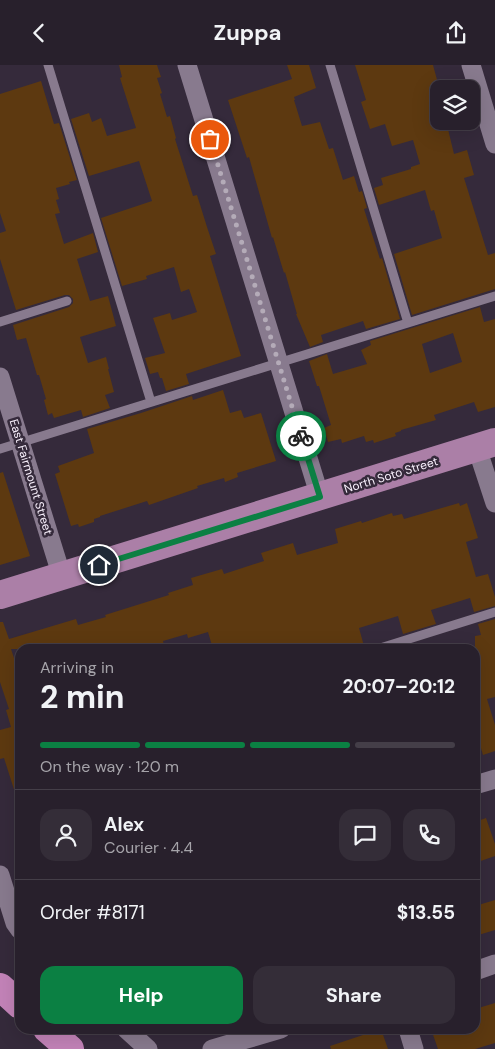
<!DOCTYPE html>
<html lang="en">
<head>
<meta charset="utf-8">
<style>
  :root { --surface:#28202c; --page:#342d38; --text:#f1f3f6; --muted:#a5a3a9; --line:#443e48; --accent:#0b8043 }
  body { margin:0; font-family:"DM Sans",sans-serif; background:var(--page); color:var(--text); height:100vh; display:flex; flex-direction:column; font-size:19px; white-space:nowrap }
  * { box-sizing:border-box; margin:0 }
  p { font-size:16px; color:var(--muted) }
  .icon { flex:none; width:28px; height:28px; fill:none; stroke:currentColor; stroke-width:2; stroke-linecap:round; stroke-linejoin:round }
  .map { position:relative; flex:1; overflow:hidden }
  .panel { position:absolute; left:15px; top:579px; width:465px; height:390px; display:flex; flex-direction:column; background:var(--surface); border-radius:15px; box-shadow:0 5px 20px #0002,0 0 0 1px var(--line) }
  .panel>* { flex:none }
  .controls { position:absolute; left:430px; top:15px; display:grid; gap:10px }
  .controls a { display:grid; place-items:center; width:50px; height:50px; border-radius:10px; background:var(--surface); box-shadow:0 5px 20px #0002,0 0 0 1px var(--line); font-size:25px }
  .pin { position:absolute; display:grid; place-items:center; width:42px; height:42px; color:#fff; margin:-21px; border:2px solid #fff; border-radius:50%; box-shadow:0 1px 5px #0007 }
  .courier { position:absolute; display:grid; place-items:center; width:50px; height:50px; margin:-25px; border:4px solid #0b8043; border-radius:50%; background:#fff; color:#222; box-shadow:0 1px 6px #0007 }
  .summary em { font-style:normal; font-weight:700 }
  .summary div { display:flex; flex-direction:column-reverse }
  .summary { display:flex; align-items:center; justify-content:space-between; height:85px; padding:0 25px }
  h1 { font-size:32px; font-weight:700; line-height:38px }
  .bar { display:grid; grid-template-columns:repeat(4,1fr); gap:8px 5px; align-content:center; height:60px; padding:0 25px }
  .bar i { height:6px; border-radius:4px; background:var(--line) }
  .bar .current { background:var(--accent) }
  .bar p { grid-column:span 4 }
  .line { display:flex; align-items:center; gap:12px; padding:0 25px; border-top:1px solid var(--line) }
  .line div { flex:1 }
  .round { display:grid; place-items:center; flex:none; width:52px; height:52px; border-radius:15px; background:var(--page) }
  .cta { display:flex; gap:10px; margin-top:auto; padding:10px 25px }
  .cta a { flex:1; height:58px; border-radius:15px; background:var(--accent); color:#fff; font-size:20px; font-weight:700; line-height:58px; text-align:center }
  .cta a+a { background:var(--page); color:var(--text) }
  header { display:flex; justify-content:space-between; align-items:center; height:65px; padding:0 25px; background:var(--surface); font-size:22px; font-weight:700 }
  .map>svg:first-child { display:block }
  .building { fill:#5d3910; fill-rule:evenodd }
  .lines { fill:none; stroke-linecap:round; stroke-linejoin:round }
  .lane { stroke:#887a8e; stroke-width:9 }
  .street { stroke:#887a8e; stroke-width:19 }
  .primary { stroke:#ab7fa7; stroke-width:28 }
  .highway { stroke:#c383b8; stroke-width:28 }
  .done { stroke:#b4abb8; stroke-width:5; stroke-dasharray:0 9 }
  .route { stroke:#0b8043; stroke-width:6 }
  .labels { text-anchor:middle; stroke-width:5; stroke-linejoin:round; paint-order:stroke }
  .street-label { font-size:12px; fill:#f8f0fc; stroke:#352a3b }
</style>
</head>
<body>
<header><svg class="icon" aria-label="back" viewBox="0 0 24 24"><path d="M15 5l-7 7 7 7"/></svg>Zuppa<svg class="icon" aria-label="share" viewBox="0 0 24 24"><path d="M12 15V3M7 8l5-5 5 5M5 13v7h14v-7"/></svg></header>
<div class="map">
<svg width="495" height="984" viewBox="0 0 495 984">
  <rect width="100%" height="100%" fill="#352a3b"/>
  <path class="building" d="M 119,0 L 157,0 L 161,12 L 157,13 L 162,28 L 160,29 L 167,52 L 170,51 L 176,73 L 175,74 L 193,131 L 197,130 L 207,162 L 216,189 L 210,191 L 241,291 L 186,309 L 189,319 L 166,326 L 162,313 L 160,313 L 158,307 L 150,309 L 145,293 L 165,288 L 153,253 L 170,248 L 172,255 L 197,247 L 189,224 L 181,227 L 174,202 L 146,211 L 147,214 L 122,221 L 101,153 L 152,136 L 139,96 L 89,111 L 71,54 L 89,48 L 92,57 L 101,53 L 107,71 L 136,63 L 120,13 L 122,12 Z
    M 287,0 L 309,0 L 316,23 L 294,32 L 295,35 L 294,35 L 302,61 L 320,57 L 329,84 L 333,83 L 343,115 L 354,111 L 359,127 L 362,126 L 367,143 L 364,144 L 380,194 L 382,193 L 400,254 L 366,264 L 363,256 L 321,270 L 323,277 L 310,282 L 296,249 L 297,249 L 285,207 L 284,208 L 273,172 L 272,173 L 249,92 L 247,93 L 228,35 L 292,14 Z
    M 355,0 L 433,0 L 439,22 L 439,56 L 446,56 L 454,89 L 467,85 L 474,110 L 464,113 L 488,190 L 495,188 L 495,224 L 412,250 L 394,189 L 442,173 L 434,145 L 431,146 L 425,125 L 379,140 L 374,123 L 383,120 L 381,113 L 411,104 L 411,102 L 420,99 L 413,75 L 392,81 L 385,59 L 370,64 L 361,37 L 366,35 Z
    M 41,16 L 54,59 L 59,58 L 77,115 L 69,117 L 70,119 L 56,123 L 59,134 L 56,135 L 60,148 L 55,149 L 64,179 L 93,168 L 98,187 L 77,194 L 90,236 L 108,231 L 116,261 L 80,272 L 88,298 L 106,292 L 109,304 L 108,304 L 114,327 L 105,330 L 110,343 L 83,352 L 81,345 L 54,353 L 52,348 L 48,350 L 44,335 L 46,334 L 39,310 L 37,310 L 26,273 L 17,275 L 13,260 L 69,242 L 73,238 L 73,234 L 69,230 L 65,230 L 16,245 L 0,194 L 0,168 L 6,166 L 0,148 L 0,29 Z
    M 480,242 L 484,257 L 495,254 L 495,342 L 478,347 L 474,337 L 434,350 L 436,355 L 401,365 L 401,366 L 395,368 L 396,371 L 374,378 L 373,375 L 366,377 L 364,371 L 342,378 L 341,374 L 328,377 L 324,363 L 331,360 L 319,321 L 317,321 L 309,296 L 327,289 L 333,309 L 367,299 L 361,285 L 371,280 L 370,276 ZM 453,268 L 462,297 L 430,308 L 422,279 Z
    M 223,325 L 230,348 L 241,345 L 244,353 L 261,348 L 276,396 L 237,408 L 238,412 L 225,417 L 224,413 L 197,421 L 198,423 L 149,440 L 147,436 L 100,451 L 100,452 L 94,454 L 94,457 L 79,462 L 78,459 L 71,461 L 55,409 L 60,407 L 58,401 L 94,388 L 87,364 L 141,348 L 192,331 L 193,335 Z
    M 3,407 L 30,491 L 0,500 L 0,408 Z
    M 459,438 L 460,441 L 467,438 L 478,473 L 466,477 L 476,512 L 488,509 L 495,532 L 495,541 L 474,547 L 470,533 L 431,545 L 436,559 L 403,569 L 398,551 L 359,563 L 364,581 L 357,584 L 213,584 L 208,567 L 188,573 L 187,569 L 163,576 L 165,584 L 11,584 L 20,611 L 20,734 L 17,734 L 4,693 L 0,694 L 0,665 L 11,662 L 6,645 L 9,644 L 0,617 L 0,557 L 3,557 L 9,574 L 76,554 L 78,560 L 106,552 L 105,550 L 169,530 L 168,528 L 193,520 L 191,513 L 222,504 L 224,509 L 264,496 L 261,488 L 293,478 L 297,490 L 338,478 L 335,464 L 361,456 L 362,458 L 392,448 L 393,451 L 402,449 L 404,454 Z
    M 495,554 L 495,632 L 487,634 L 495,660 L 495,686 L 483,690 L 475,663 L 475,571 L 481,570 L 478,559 Z
    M 486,753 L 495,779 L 495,791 L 475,798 L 475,757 Z
    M 495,835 L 495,865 L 475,871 L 475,841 Z
    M 495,938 L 495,978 L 475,984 L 438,984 L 431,964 L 475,964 L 475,944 Z
    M 365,964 L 381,964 L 388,984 L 331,984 L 330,981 L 366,969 Z"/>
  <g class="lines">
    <path class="lane" d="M 48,0 L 151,337
      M 330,0 L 408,258
      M 0,257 L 67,236
      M 0,384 L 495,231
      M 377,584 L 495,547"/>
    <path class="street" d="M 187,0 L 320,432
      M 471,0 L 495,79
      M 0,312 L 62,512
      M 477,383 L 495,438
      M 475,720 L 495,714
      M 0,810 L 15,858 L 20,865
      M 475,906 L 495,899
      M 126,964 L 148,984
      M 408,964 L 414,984
      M 212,984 L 281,964"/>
    <path class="primary" d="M 0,530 L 495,377"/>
    <path class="highway" d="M 0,922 L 20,940
      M 47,964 L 70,984"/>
  </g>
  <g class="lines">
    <path class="done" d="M 210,74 L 301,371"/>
    <path class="route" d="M 99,500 L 320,432 L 301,371"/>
  </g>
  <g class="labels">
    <g class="street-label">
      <text transform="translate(391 410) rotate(-17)" y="4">North Soto Street</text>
      <text transform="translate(31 412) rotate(73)" y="4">East Fairmount Street</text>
    </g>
  </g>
</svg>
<div class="controls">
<a><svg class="icon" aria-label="layers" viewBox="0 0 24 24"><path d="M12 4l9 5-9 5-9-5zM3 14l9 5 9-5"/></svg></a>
</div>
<div class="pin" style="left:210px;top:74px;background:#ea580c"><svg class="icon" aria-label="bag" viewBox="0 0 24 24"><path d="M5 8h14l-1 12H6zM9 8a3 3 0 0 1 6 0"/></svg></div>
<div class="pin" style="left:99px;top:500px;background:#1f2937"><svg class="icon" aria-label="home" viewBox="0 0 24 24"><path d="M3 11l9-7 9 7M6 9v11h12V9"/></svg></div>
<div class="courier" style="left:301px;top:371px"><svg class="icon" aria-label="bike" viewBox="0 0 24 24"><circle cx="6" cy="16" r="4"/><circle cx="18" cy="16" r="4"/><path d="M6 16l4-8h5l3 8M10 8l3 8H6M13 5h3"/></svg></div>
<section class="panel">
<div class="summary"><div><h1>2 min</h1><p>Arriving in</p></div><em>20:07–20:12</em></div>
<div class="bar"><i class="current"></i><i class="current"></i><i class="current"></i><i></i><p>On the way · 120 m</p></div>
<div class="line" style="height:90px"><a class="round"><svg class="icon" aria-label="person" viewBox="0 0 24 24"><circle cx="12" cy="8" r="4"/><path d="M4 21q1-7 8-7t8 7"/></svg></a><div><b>Alex</b><p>Courier · 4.4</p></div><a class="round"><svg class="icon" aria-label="chat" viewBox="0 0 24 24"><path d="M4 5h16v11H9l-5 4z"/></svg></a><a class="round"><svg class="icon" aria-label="phone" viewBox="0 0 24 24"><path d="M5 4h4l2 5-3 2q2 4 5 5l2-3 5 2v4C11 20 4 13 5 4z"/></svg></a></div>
<div class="line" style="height:65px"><div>Order #8171</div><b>$13.55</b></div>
<div class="cta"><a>Help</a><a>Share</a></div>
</section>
</div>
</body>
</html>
